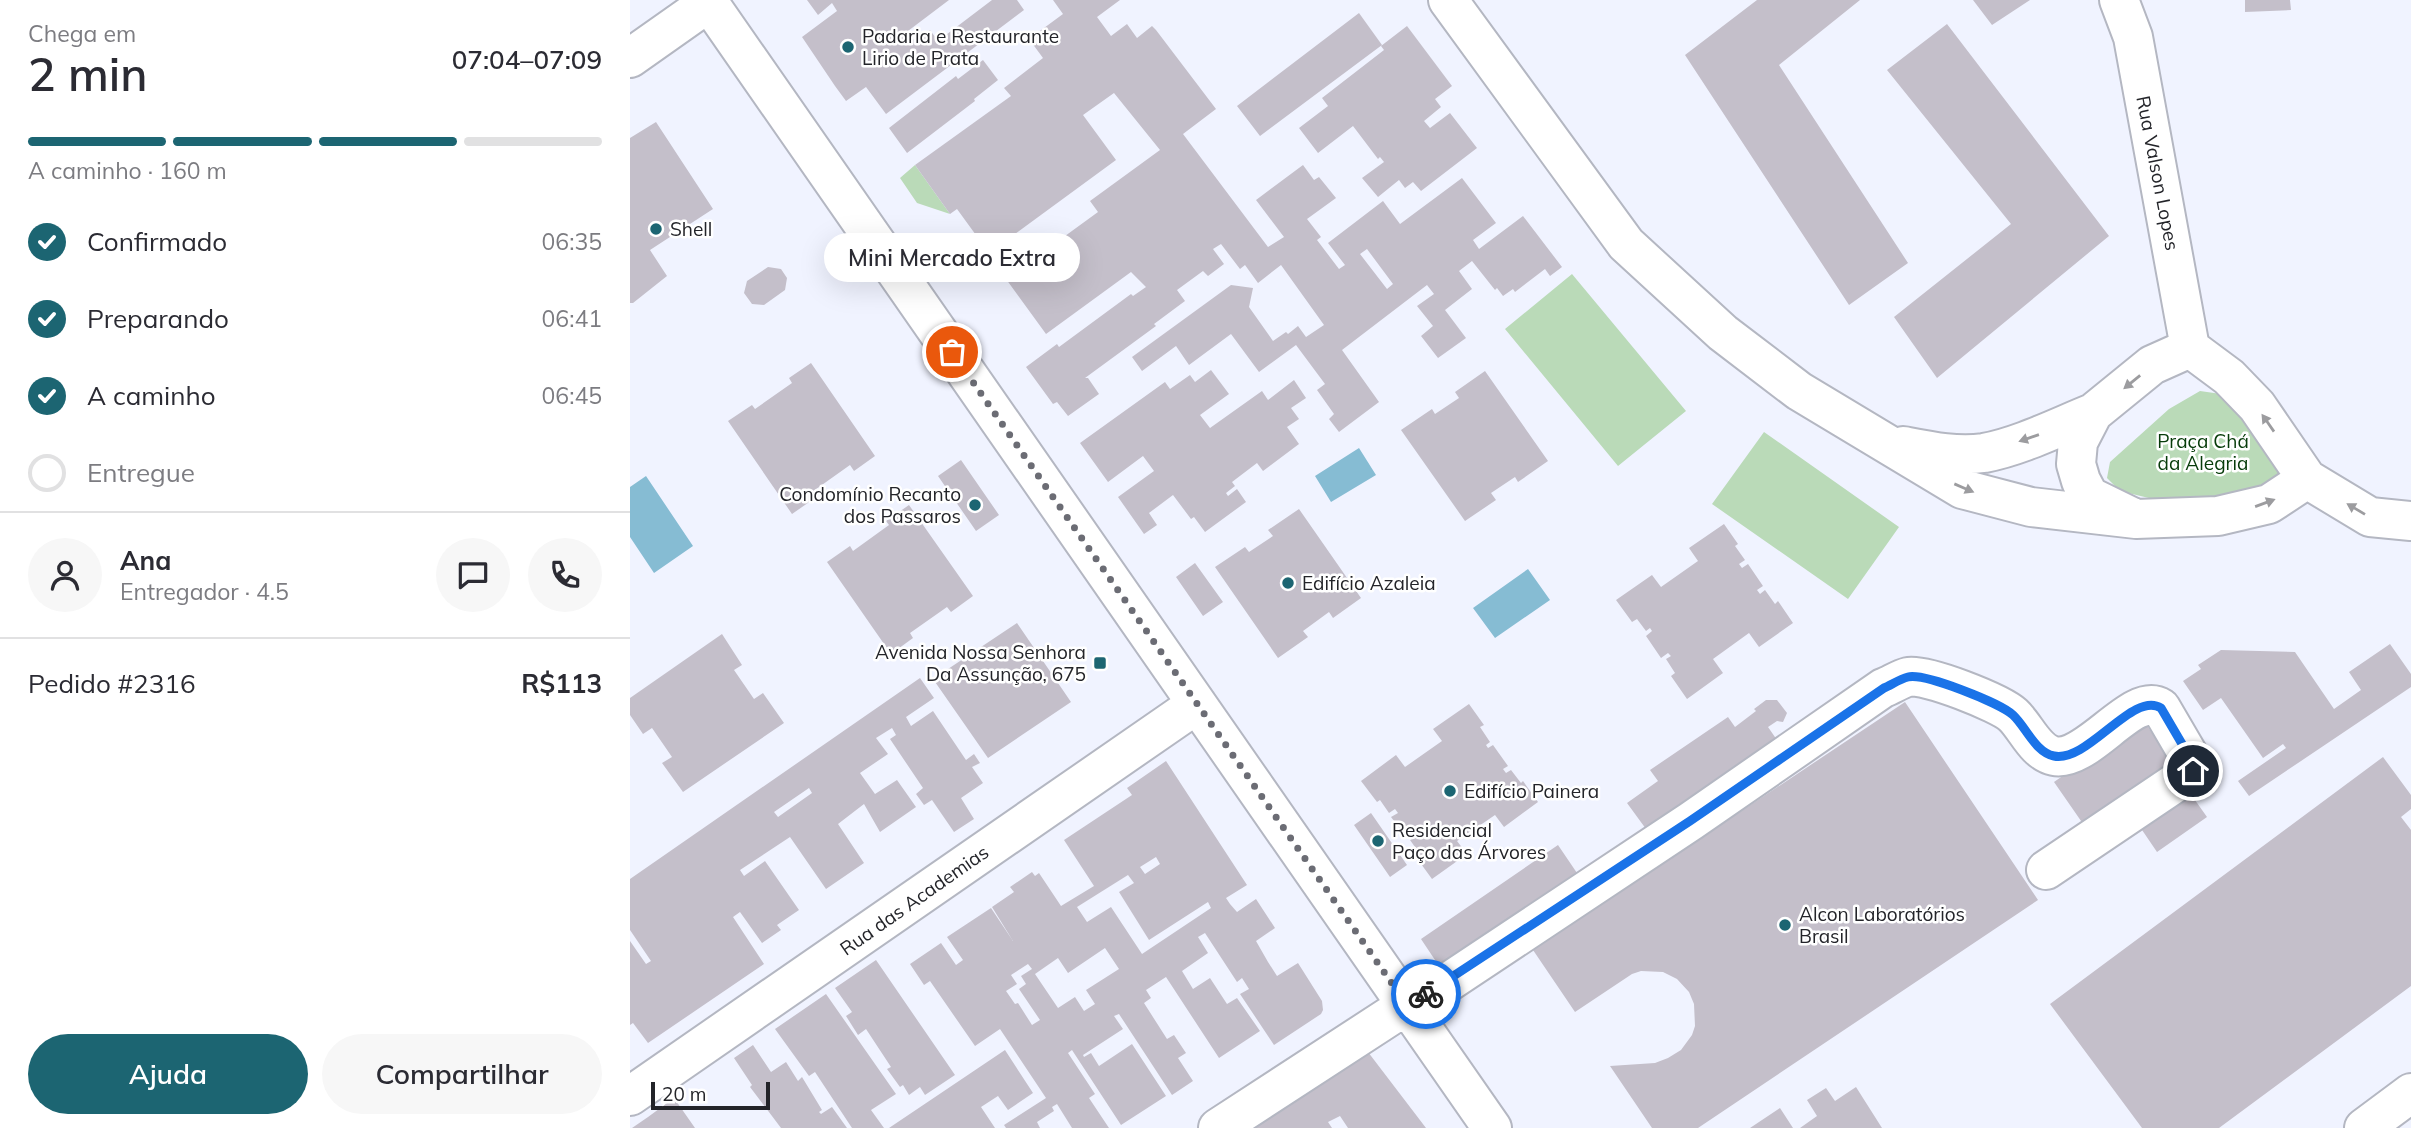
<!DOCTYPE html>
<html lang="pt">
<head>
<meta charset="utf-8">
<style>
  :root { --surface:#fff; --page:#f7f7f7; --text:#2b2b33; --muted:#7c7c81; --line:#e1e1e2; --accent:#1c6572 }
  body { margin:0; font-family:Mulish,sans-serif; background:var(--page); color:var(--text); height:100vh; display:flex; flex-direction:column; font-size:26px; white-space:nowrap }
  * { box-sizing:border-box; margin:0 }
  p { font-size:23px; color:var(--muted) }
  .icon { flex:none; width:38px; height:38px; fill:none; stroke:currentColor; stroke-width:2; stroke-linecap:round; stroke-linejoin:round }
  .map { position:relative; flex:1; overflow:hidden }
  .side { display:flex; flex-direction:column; background:var(--surface); width:630px }
  .side>* { flex:none }
  .scale { position:absolute; left:21px; bottom:18px; width:119px; box-sizing:border-box; padding-left:7px; border:4px solid #232429; border-top:0; font-size:19px; line-height:24px; white-space:nowrap; color:#232429; -webkit-text-stroke:5px #fff; paint-order:stroke }
  .pin { position:absolute; display:grid; place-items:center; width:60px; height:60px; color:#fff; margin:-30px; border:4px solid #fff; border-radius:50%; box-shadow:0 2px 7px #0007 }
  .courier { position:absolute; display:grid; place-items:center; width:70px; height:70px; margin:-35px; border:5px solid #1a73e8; border-radius:50%; background:#fff; color:#222; box-shadow:0 2px 9px #0007 }
  .bubble { position:absolute; height:49px; border-radius:24px; background:var(--surface); box-shadow:0 7px 28px #0002; font-size:23px; font-weight:600; line-height:49px; text-align:center }
  .overview em { font-style:normal; font-weight:600 }
  .overview div { display:flex; flex-direction:column-reverse }
  .overview { display:flex; align-items:center; justify-content:space-between; height:119px; padding:0 28px }
  h1 { font-size:46px; font-weight:600; line-height:52px }
  .bar { display:grid; grid-template-columns:repeat(4,1fr); gap:10px 7px; align-content:center; height:84px; padding:0 28px }
  .bar i { height:9px; border-radius:5px; background:var(--line) }
  .bar .active { background:var(--accent) }
  .bar p { grid-column:span 4 }
  .line { display:flex; align-items:center; gap:18px; padding:0 28px; border-top:2px solid var(--line) }
  .line div { flex:1 }
  .round { display:grid; place-items:center; flex:none; width:74px; height:74px; border-radius:37px; background:var(--page) }
  ol { padding:0 28px; list-style:none }
  li { display:flex; align-items:center; gap:21px; height:77px }
  li p { margin-inline-start:auto }
  li .icon { padding:7px; border-radius:50%; background:var(--accent); color:#fff; stroke-width:4 }
  li:last-child { color:var(--muted) }
  li i { width:38px; height:38px; border:4px solid var(--line); border-radius:50% }
  .primary-button { display:flex; gap:14px; margin-top:auto; padding:14px 28px }
  .primary-button a { flex:1; height:80px; border-radius:42px; background:var(--accent); color:#fff; font-size:28px; font-weight:600; line-height:80px; text-align:center }
  .primary-button a+a { background:var(--page); color:var(--text) }
  main { display:flex; flex:1; min-height:0 }
  .map>svg:first-child { display:block }
  .green { fill:#badab8 }
  .water { fill:#86bcd3 }
  .building { fill:#c4bfca; fill-rule:evenodd }
  .lines { fill:none; stroke-linecap:round; stroke-linejoin:round }
  .minor-casing { stroke:#b4b7c2; stroke-width:42 }
  .minor { stroke:#fff; stroke-width:38 }
  .oneway { fill:#9c9c9f }
  .done { stroke:#6b6c74; stroke-width:7; stroke-dasharray:0 12.6 }
  .route { stroke:#1a73e8; stroke-width:9 }
  .poi-dot { fill:#1c6572; stroke:#fff; stroke-width:2.5 }
  .labels { text-anchor:middle; stroke-width:5; stroke-linejoin:round; paint-order:stroke }
  .poi-label { font-size:19px; fill:#232429; stroke:#fff; text-anchor:start }
  .street-label { font-size:19px; fill:#232429; stroke:#fff }
  .park-label { font-size:19px; fill:#073c0a; stroke:#fff }
</style>
</head>
<body>
<main>
<section class="side">
<div class="overview"><div><h1>2 min</h1><p>Chega em</p></div><em>07:04–07:09</em></div>
<div class="bar"><i class="active"></i><i class="active"></i><i class="active"></i><i></i><p>A caminho · 160 m</p></div>
<ol>
<li><svg class="icon" aria-label="check" viewBox="0 0 24 24"><path d="M5 12l5 5 9-10"/></svg>Confirmado<p>06:35</p></li>
<li><svg class="icon" aria-label="check" viewBox="0 0 24 24"><path d="M5 12l5 5 9-10"/></svg>Preparando<p>06:41</p></li>
<li><svg class="icon" aria-label="check" viewBox="0 0 24 24"><path d="M5 12l5 5 9-10"/></svg>A caminho<p>06:45</p></li>
<li><i></i>Entregue</li>
</ol>
<div class="line" style="height:126px"><a class="round"><svg class="icon" aria-label="person" viewBox="0 0 24 24"><circle cx="12" cy="8" r="4"/><path d="M4 21q1-7 8-7t8 7"/></svg></a><div><b>Ana</b><p>Entregador · 4.5</p></div><a class="round"><svg class="icon" aria-label="chat" viewBox="0 0 24 24"><path d="M4 5h16v11H9l-5 4z"/></svg></a><a class="round"><svg class="icon" aria-label="phone" viewBox="0 0 24 24"><path d="M5 4h4l2 5-3 2q2 4 5 5l2-3 5 2v4C11 20 4 13 5 4z"/></svg></a></div>
<div class="line" style="height:91px"><div>Pedido #2316</div><b>R$113</b></div>
<div class="primary-button"><a>Ajuda</a><a>Compartilhar</a></div>
</section>
<div class="map">
<svg width="1781" height="1128" viewBox="0 0 1781 1128">
  <rect width="100%" height="100%" fill="#f0f3ff"/>
  <path class="green" d="M 285,165 L 320,214 L 287,203 L 270,178 Z
    M 942,274 L 1056,411 L 988,466 L 875,329 Z
    M 1570,391 L 1591,394 L 1613,415 L 1660,482 L 1583,508 L 1523,499 L 1490,491 L 1477,478 L 1480,462 L 1539,409 Z
    M 1134,432 L 1269,527 L 1218,599 L 1082,504 Z"/>
  <path class="water" d="M 729,448 L 746,475 L 701,502 L 685,476 Z
    M 16,476 L 63,546 L 24,573 L 0,537 L 0,487 Z
    M 898,569 L 920,600 L 865,638 L 843,608 Z"/>
  <path class="building" d="M 177,0 L 319,0 L 274,34 L 279,42 L 300,30 L 308,41 L 362,0 L 387,0 L 394,10 L 256,114 L 236,87 L 216,101 L 205,86 L 172,37 L 207,11 L 202,3 L 188,15 Z
    M 423,0 L 490,0 L 467,17 L 481,36 L 497,24 L 507,38 L 522,26 L 526,30 L 586,109 L 553,134 L 638,247 L 654,237 L 626,200 L 673,165 L 684,180 L 689,177 L 706,198 L 677,219 L 691,237 L 687,240 L 709,269 L 715,265 L 698,243 L 753,201 L 770,224 L 832,178 L 866,223 L 843,240 L 849,249 L 893,216 L 932,267 L 920,276 L 915,269 L 885,292 L 883,289 L 873,296 L 867,288 L 865,290 L 842,261 L 829,271 L 842,289 L 815,310 L 836,338 L 808,358 L 791,336 L 803,326 L 787,306 L 804,294 L 797,285 L 712,350 L 749,402 L 709,432 L 699,419 L 704,414 L 687,390 L 695,384 L 666,345 L 629,372 L 601,334 L 559,365 L 546,346 L 512,371 L 502,357 L 601,285 L 623,288 L 619,307 L 643,341 L 656,332 L 658,334 L 668,326 L 676,337 L 694,325 L 651,265 L 628,283 L 615,265 L 610,269 L 591,244 L 583,249 L 594,264 L 578,276 L 573,271 L 547,290 L 555,301 L 524,324 L 526,326 L 455,378 L 458,378 L 469,394 L 438,416 L 427,402 L 423,404 L 396,367 L 427,344 L 429,347 L 501,294 L 503,296 L 516,287 L 501,272 L 416,334 L 376,279 L 468,212 L 460,201 L 530,150 L 484,93 L 453,115 L 486,160 L 359,253 L 327,209 L 320,214 L 285,165 L 381,96 L 374,88 L 413,58 L 399,39 L 433,14 ZM 737,249 L 763,284 L 757,289 L 730,254 Z
    M 1127,0 L 1230,0 L 1149,65 L 1278,263 L 1219,305 L 1055,55 Z
    M 1343,0 L 1400,0 L 1362,25 Z
    M 1615,0 L 1660,0 L 1661,10 L 1615,12 Z
    M 729,13 L 752,45 L 630,136 L 607,106 Z
    M 1317,24 L 1479,236 L 1307,378 L 1264,317 L 1381,224 L 1257,70 Z
    M 777,26 L 822,86 L 805,99 L 811,107 L 794,121 L 800,128 L 820,113 L 847,148 L 791,191 L 783,182 L 775,188 L 769,180 L 748,197 L 732,178 L 754,162 L 750,157 L 748,159 L 723,126 L 688,153 L 669,128 L 698,106 L 692,98 L 754,50 L 751,46 Z
    M 353,60 L 368,80 L 344,99 L 345,101 L 277,153 L 259,128 L 326,76 L 328,79 Z
    M 26,122 L 83,209 L 20,250 L 37,276 L 3,303 L 0,303 L 0,138 Z
    M 138,267 L 151,269 L 157,278 L 155,290 L 134,305 L 122,304 L 114,293 L 117,281 Z
    M 181,363 L 245,456 L 224,471 L 220,465 L 182,492 L 185,498 L 162,514 L 98,421 L 122,405 L 125,409 L 162,383 L 159,378 Z
    M 581,370 L 599,394 L 570,415 L 580,428 L 632,391 L 638,400 L 664,380 L 676,398 L 661,408 L 669,419 L 657,427 L 669,444 L 633,471 L 627,463 L 602,482 L 605,486 L 596,493 L 598,496 L 607,489 L 616,502 L 575,532 L 564,517 L 561,519 L 543,495 L 519,513 L 527,525 L 514,534 L 488,497 L 524,471 L 513,456 L 478,482 L 450,443 L 535,382 L 540,389 L 560,375 L 565,382 Z
    M 855,371 L 918,461 L 888,482 L 885,477 L 861,493 L 866,500 L 835,521 L 771,430 L 802,409 L 805,414 L 829,398 L 825,392 Z
    M 331,460 L 369,515 L 346,531 L 308,476 Z
    M 279,505 L 343,596 L 321,612 L 317,607 L 280,633 L 283,638 L 261,654 L 197,562 L 220,546 L 223,551 L 259,525 L 256,521 Z
    M 669,509 L 731,598 L 703,618 L 699,612 L 673,631 L 678,637 L 648,658 L 585,567 L 615,547 L 619,552 L 643,536 L 638,530 Z
    M 1094,524 L 1108,544 L 1105,546 L 1115,560 L 1109,564 L 1112,568 L 1118,564 L 1133,586 L 1127,590 L 1130,594 L 1135,590 L 1145,604 L 1148,601 L 1163,623 L 1129,647 L 1119,633 L 1083,659 L 1093,673 L 1057,699 L 1041,676 L 1045,673 L 1036,659 L 1041,656 L 1038,653 L 1031,658 L 1016,636 L 1022,631 L 1020,628 L 1016,631 L 1007,619 L 1002,622 L 986,600 L 1022,575 L 1031,587 L 1068,561 L 1059,548 Z
    M 565,563 L 593,602 L 573,616 L 546,577 Z
    M 387,623 L 441,702 L 358,758 L 303,679 Z
    M 92,634 L 112,665 L 104,670 L 124,699 L 133,693 L 154,723 L 53,792 L 32,763 L 42,757 L 22,728 L 13,734 L 0,715 L 0,698 Z
    M 1760,644 L 1781,674 L 1781,687 L 1619,796 L 1608,781 L 1656,748 L 1653,744 L 1633,758 L 1591,698 L 1573,710 L 1553,681 L 1571,669 L 1568,665 L 1591,650 L 1665,652 L 1704,709 L 1731,690 L 1719,672 Z
    M 290,678 L 304,698 L 276,717 L 281,726 L 303,711 L 336,760 L 344,754 L 350,763 L 342,767 L 353,783 L 331,798 L 344,819 L 324,832 L 302,800 L 294,805 L 286,794 L 293,788 L 260,739 L 266,735 L 262,728 L 246,738 L 258,754 L 230,773 L 245,794 L 267,780 L 286,807 L 250,832 L 234,804 L 208,824 L 234,863 L 196,889 L 160,837 L 110,870 L 114,876 L 135,861 L 169,910 L 147,925 L 151,930 L 132,943 L 110,912 L 103,917 L 134,964 L 18,1043 L 3,1023 L 0,1025 L 0,941 L 16,964 L 21,961 L 0,930 L 0,879 ZM 179,788 L 182,793 L 148,817 L 144,812 Z
    M 1136,700 L 1147,700 L 1157,713 L 1153,722 L 1147,721 L 1138,727 L 1147,740 L 1016,829 L 997,803 L 1028,781 L 1020,770 L 1098,717 L 1105,727 L 1126,711 L 1124,709 Z
    M 1275,702 L 1408,900 L 1068,1128 L 1022,1128 L 980,1066 L 1025,1063 L 1038,1058 L 1051,1050 L 1062,1035 L 1065,1026 L 1064,1004 L 1059,992 L 1047,979 L 1033,972 L 1011,971 L 1002,974 L 945,1012 L 903,950 Z
    M 839,704 L 854,725 L 850,727 L 860,742 L 856,745 L 858,748 L 863,745 L 878,766 L 873,769 L 876,773 L 881,770 L 891,783 L 893,781 L 908,802 L 874,827 L 865,815 L 827,841 L 837,854 L 802,879 L 786,857 L 790,854 L 780,840 L 785,836 L 783,833 L 777,838 L 761,817 L 768,813 L 765,809 L 759,813 L 750,800 L 747,802 L 731,781 L 766,755 L 775,767 L 812,741 L 803,729 Z
    M 1513,720 L 1547,769 L 1458,831 L 1424,782 Z
    M 1753,757 L 1781,795 L 1781,809 L 1771,817 L 1781,830 L 1781,986 L 1589,1128 L 1512,1128 L 1420,1004 Z
    M 536,761 L 617,885 L 596,898 L 600,904 L 607,912 L 626,899 L 645,928 L 626,941 L 638,962 L 647,976 L 668,963 L 692,1001 L 693,1010 L 691,1014 L 644,1045 L 610,994 L 619,989 L 612,978 L 607,982 L 575,933 L 568,937 L 578,953 L 552,971 L 563,989 L 580,978 L 597,1004 L 607,998 L 630,1031 L 589,1058 L 536,977 L 516,990 L 521,998 L 514,1003 L 537,1039 L 544,1035 L 556,1053 L 548,1058 L 563,1081 L 542,1095 L 489,1014 L 484,1016 L 493,1029 L 453,1055 L 454,1057 L 461,1053 L 469,1066 L 502,1044 L 536,1096 L 491,1125 L 442,1050 L 438,1053 L 465,1094 L 459,1098 L 479,1128 L 442,1128 L 427,1104 L 422,1107 L 424,1111 L 407,1122 L 410,1128 L 376,1128 L 374,1125 L 416,1098 L 370,1029 L 345,1046 L 300,981 L 294,985 L 280,964 L 311,943 L 326,965 L 333,960 L 317,937 L 361,908 L 383,941 L 362,907 L 384,892 L 380,887 L 402,872 L 405,876 L 409,873 L 431,906 L 464,886 L 434,840 L 502,795 L 497,788 ZM 526,857 L 530,864 L 515,874 L 510,867 ZM 498,875 L 504,883 L 489,892 L 519,940 L 578,902 L 581,908 L 512,954 L 481,907 L 457,922 L 447,907 ZM 475,948 L 489,969 L 456,990 L 465,1004 L 454,1011 L 445,997 L 428,1008 L 405,974 L 428,958 L 438,973 ZM 398,964 L 402,969 L 391,976 L 396,984 L 389,989 L 410,1020 L 402,1025 L 388,1003 L 385,1004 L 376,991 L 387,984 L 381,975 Z
    M 1560,793 L 1577,817 L 1527,852 L 1510,827 Z
    M 741,813 L 777,865 L 760,877 L 724,825 Z
    M 928,845 L 947,873 L 809,966 L 791,939 Z
    M 246,960 L 325,1075 L 295,1095 L 290,1087 L 279,1095 L 273,1085 L 270,1087 L 257,1069 L 261,1067 L 236,1029 L 228,1035 L 216,1016 L 222,1012 L 205,988 Z
    M 196,994 L 266,1094 L 241,1110 L 254,1128 L 222,1128 L 185,1072 L 179,1076 L 145,1029 Z
    M 123,1045 L 141,1072 L 156,1062 L 168,1081 L 172,1077 L 192,1110 L 189,1112 L 191,1114 L 202,1107 L 217,1128 L 151,1128 L 120,1087 L 122,1085 L 104,1058 Z
    M 375,1050 L 403,1093 L 378,1110 L 368,1096 L 351,1107 L 365,1128 L 259,1128 Z
    M 738,1052 L 796,1128 L 718,1128 L 710,1116 L 698,1122 L 702,1128 L 625,1128 Z
    M 1226,1087 L 1252,1128 L 1170,1128 L 1187,1116 L 1177,1100 L 1196,1088 L 1205,1101 Z
    M 44,1098 L 65,1128 L 2,1128 L 18,1117 Z
    M 1150,1108 L 1163,1128 L 1120,1128 Z"/>
  <g class="lines">
    <defs>
      <path id="minor" d="M 77,0 L 862,1128
        M 818,0 L 996,244 L 1093,333 L 1169,391 L 1332,489 L 1401,507 L 1506,519
        M 1489,0 L 1503,37 L 1560,348
        M 0,58 L 78,3
        M 1560,348 L 1522,365 L 1463,413 L 1448,442 L 1446,464 L 1451,481 L 1459,496 L 1506,519 L 1588,516 L 1639,504 L 1677,479
        M 1560,348 L 1599,377 L 1627,406 L 1677,479 L 1740,517 L 1781,521
        M 1273,446 C 1299,451 1327,457 1354,453 C 1391,446 1428,427 1463,413
        M 0,1096 L 567,704
        M 588,1128 L 777,1005 L 820,981 L 1061,821 L 1253,688 C 1261,685 1270,679 1278,677 C 1295,673 1370,703 1383,715 C 1396,727 1405,752 1424,756 C 1458,763 1503,690 1531,708 L 1562,761 L 1563,771 L 1416,870
        M 1734,1128 L 1781,1093"/>
    </defs>
    <use href="#minor" class="minor-casing"/>
    <use href="#minor" class="minor"/>
  </g>
  <defs><path id="oneway-solid" d="M-6-.8H1V-3.2L6.5 0L1 3.2V.8H-6Z" transform="scale(1.75)"/></defs>
  <g class="oneway">
    <use href="#oneway-solid" transform="translate(1502 382) rotate(141)"/>
    <use href="#oneway-solid" transform="translate(1638 423) rotate(-125)"/>
    <use href="#oneway-solid" transform="translate(1399 438) rotate(161)"/>
    <use href="#oneway-solid" transform="translate(1334 488) rotate(23)"/>
    <use href="#oneway-solid" transform="translate(1635 503) rotate(-20)"/>
    <use href="#oneway-solid" transform="translate(1726 509) rotate(-149)"/>
  </g>
  <g class="lines">
    <path class="done" d="M 322,352 L 777,1005 L 796,994"/>
    <path class="route" d="M 796,994 L 1060,821 L 1254,688 C 1261,685 1270,679 1278,677 C 1295,673 1370,703 1383,715 C 1396,727 1405,752 1424,756 C 1458,763 1503,690 1531,708 L 1562,761 L 1563,771"/>
  </g>
  <g class="poi-dot">
    <circle cx="218" cy="47" r="7"/>
    <circle cx="26" cy="229" r="7"/>
    <circle cx="345" cy="505" r="7"/>
    <circle cx="658" cy="583" r="7"/>
    <rect x="463" y="656" width="14" height="14" rx="3.5"/>
    <circle cx="820" cy="791" r="7"/>
    <circle cx="748" cy="841" r="7"/>
    <circle cx="1155" cy="925" r="7"/>
  </g>
  <g class="labels">
    <g class="poi-label">
      <text x="232" y="43">Padaria e Restaurante<tspan x="232" dy="22">Lirio de Prata</tspan></text>
      <text x="40" y="236">Shell</text>
      <text x="331" y="501" text-anchor="end">Condomínio Recanto<tspan x="331" dy="22">dos Passaros</tspan></text>
      <text x="672" y="590">Edifício Azaleia</text>
      <text x="456" y="659" text-anchor="end">Avenida Nossa Senhora<tspan x="456" dy="22">Da Assunção, 675</tspan></text>
      <text x="834" y="798">Edifício Painera</text>
      <text x="762" y="837">Residencial<tspan x="762" dy="22">Paço das Árvores</tspan></text>
      <text x="1169" y="921">Alcon Laboratórios<tspan x="1169" dy="22">Brasil</tspan></text>
    </g>
    <g class="street-label">
      <text transform="translate(1528 173) rotate(79)" y="7">Rua Valson Lopes</text>
      <text transform="translate(284 900) rotate(-35)" y="7">Rua das Academias</text>
    </g>
    <g class="park-label">
      <text x="1573" y="448">Praça Chá<tspan x="1573" dy="22">da Alegria</tspan></text>
    </g>
  </g>
</svg>
<div class="scale">20 m</div>
<div class="pin" style="left:322px;top:352px;background:#ea580c"><svg class="icon" aria-label="bag" viewBox="0 0 24 24"><path d="M5 8h14l-1 12H6zM9 8a3 3 0 0 1 6 0"/></svg></div>
<div class="pin" style="left:1563px;top:771px;background:#1f2937"><svg class="icon" aria-label="home" viewBox="0 0 24 24"><path d="M3 11l9-7 9 7M6 9v11h12V9"/></svg></div>
<div class="courier" style="left:796px;top:994px"><svg class="icon" aria-label="bike" viewBox="0 0 24 24"><circle cx="6" cy="16" r="4"/><circle cx="18" cy="16" r="4"/><path d="M6 16l4-8h5l3 8M10 8l3 8H6M13 5h3"/></svg></div>
<div class="bubble" style="left:194px;top:233px;width:256px">Mini Mercado Extra</div>
</div>
</main>
</body>
</html>
